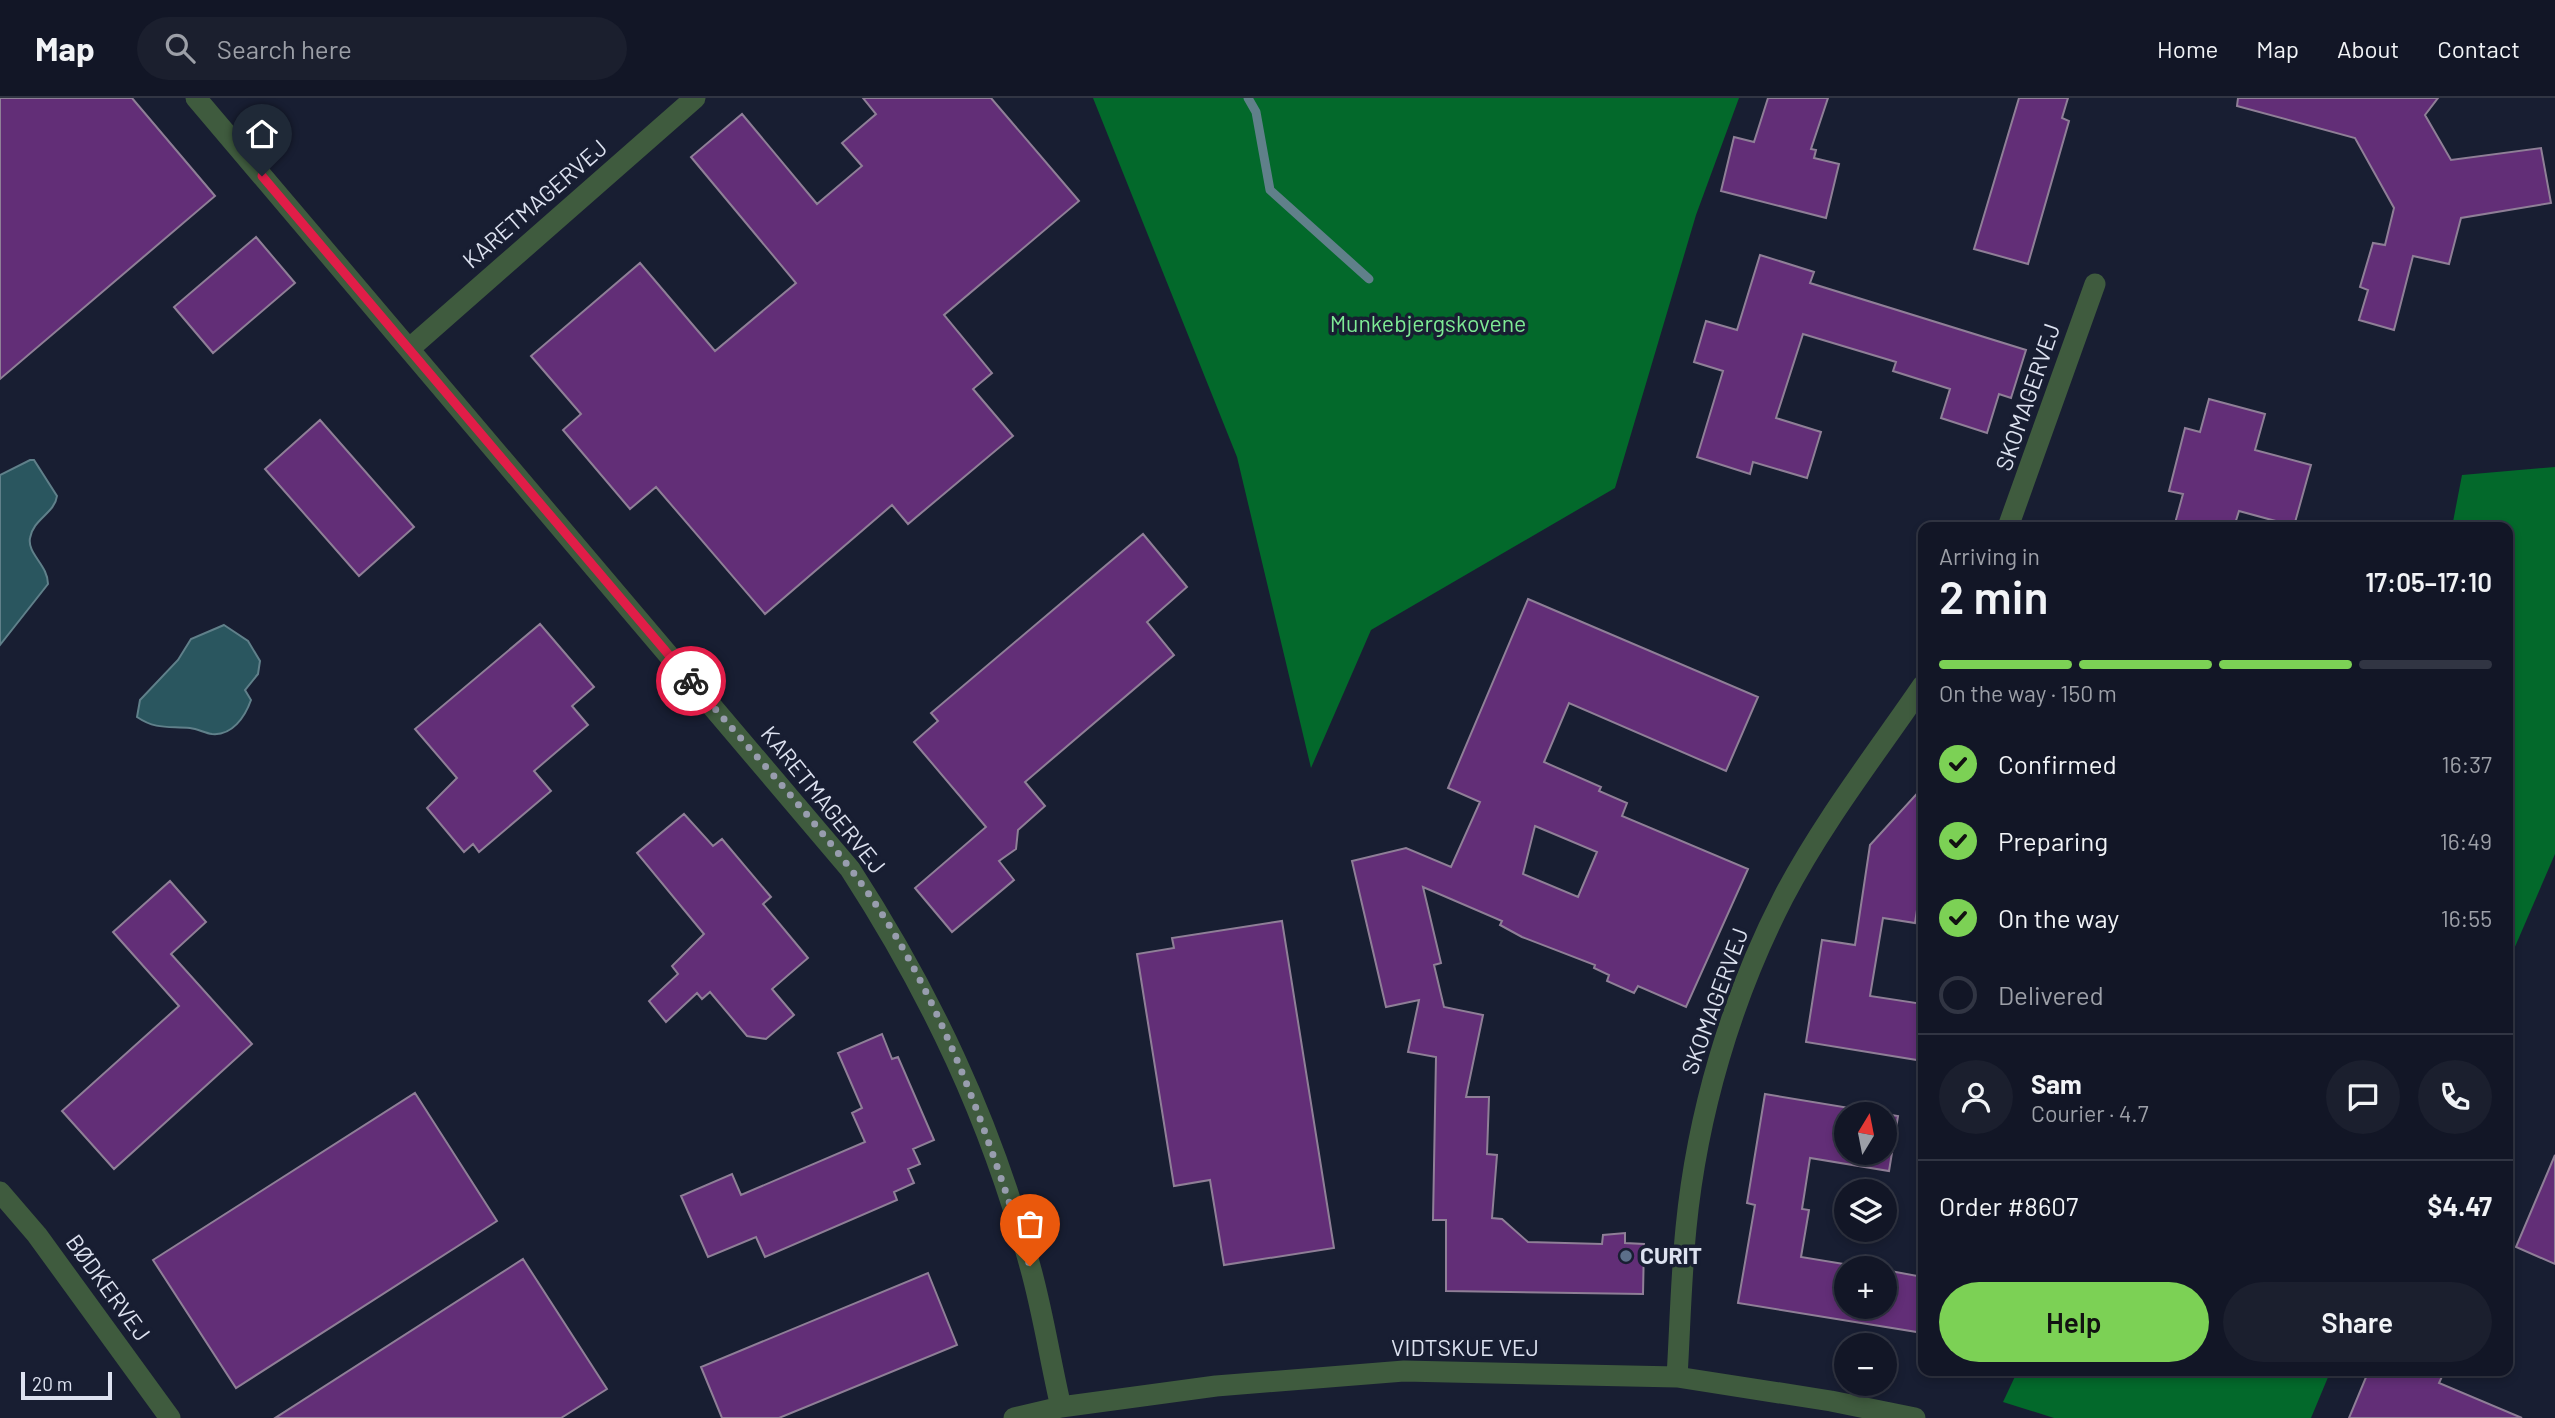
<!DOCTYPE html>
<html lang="en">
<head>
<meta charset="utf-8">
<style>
  :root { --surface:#121626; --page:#1b1f2e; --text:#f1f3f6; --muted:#9c9fa7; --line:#313543; --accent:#7cd155 }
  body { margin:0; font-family:Barlow,sans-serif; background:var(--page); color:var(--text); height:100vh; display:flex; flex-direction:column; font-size:26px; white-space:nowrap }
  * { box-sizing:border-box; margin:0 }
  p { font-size:23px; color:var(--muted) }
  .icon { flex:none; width:38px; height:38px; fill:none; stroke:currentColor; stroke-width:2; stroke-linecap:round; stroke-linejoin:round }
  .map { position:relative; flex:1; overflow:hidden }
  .panel { position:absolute; left:1918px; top:424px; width:595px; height:854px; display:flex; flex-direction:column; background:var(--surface); border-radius:14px; box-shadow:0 4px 10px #0003,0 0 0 2px var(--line) }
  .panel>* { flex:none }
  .needle { width:46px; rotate:10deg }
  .buttons { position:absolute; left:1834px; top:1004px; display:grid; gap:14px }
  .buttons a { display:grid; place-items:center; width:63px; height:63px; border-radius:50%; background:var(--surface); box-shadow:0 4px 10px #0003,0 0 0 2px var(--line); font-size:35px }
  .scale { position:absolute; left:21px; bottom:18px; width:91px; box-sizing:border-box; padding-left:7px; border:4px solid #dde2f0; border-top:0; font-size:19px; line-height:24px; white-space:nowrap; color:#dde2f0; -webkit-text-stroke:5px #181e32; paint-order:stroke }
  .pin { position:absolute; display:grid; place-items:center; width:60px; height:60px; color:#fff; margin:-72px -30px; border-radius:50% 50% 50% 0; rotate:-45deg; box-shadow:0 0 7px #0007 }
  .pin .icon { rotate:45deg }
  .courier { position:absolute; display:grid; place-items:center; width:70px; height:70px; margin:-35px; border:5px solid #e11d48; border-radius:50%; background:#fff; color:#222; box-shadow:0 2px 9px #0007 }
  .head em { font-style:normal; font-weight:600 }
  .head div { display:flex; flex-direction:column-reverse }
  .head { display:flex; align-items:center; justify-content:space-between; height:119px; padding:0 21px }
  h1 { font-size:46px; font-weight:600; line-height:52px }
  .bar { display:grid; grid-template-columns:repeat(4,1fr); gap:10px 7px; align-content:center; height:84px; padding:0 21px }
  .bar i { height:9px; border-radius:5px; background:var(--line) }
  .bar .on { background:var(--accent) }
  .bar p { grid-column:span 4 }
  .line { display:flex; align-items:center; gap:18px; padding:0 21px; border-top:2px solid var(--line) }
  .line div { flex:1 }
  .round { display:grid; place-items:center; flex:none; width:74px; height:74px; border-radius:37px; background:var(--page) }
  ol { padding:0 21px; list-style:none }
  li { display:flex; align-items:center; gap:21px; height:77px }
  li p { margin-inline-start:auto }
  li .icon { padding:7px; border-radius:50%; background:var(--accent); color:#111; stroke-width:4 }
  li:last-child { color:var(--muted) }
  li i { width:38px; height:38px; border:4px solid var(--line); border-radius:50% }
  .primary-button { display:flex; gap:14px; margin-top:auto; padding:14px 21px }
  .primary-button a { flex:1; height:80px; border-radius:42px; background:var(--accent); color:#111; font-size:28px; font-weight:600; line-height:80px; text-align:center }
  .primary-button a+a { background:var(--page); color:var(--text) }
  header { display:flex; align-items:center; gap:42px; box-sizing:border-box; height:98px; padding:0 35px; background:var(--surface); border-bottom:2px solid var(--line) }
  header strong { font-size:33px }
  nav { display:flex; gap:38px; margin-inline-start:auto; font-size:24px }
  .search { width:490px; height:63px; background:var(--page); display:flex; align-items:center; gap:18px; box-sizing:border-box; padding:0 24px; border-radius:38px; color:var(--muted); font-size:26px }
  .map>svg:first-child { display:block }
  .forest { fill:#03692b }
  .water { fill:#2a565f; stroke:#60808a; stroke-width:2 }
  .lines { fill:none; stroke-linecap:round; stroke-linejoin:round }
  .stream { stroke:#60808a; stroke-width:9 }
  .building { fill:#622e77; stroke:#8f7f97; stroke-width:2; fill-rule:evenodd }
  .minor { stroke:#3f5b3e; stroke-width:21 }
  .done { stroke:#989dae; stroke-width:7; stroke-dasharray:0 12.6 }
  .route { stroke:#e11d48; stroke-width:9 }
  .service-dot { fill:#5c6f8a; stroke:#181e32; stroke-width:2.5 }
  .labels { text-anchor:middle; stroke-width:7; stroke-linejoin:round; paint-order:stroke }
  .street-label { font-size:23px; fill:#dde2f0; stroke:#181e32 }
  .park-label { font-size:23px; fill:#7eeb95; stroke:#181e32 }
  .poi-label { font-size:23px; font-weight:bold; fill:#dde2f0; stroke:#181e32; text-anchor:start }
</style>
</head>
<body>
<header>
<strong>Map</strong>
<div class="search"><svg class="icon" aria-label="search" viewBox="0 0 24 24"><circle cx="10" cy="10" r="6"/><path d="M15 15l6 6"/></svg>Search here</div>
<nav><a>Home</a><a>Map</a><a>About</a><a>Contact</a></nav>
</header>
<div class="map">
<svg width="2555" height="1320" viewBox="0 0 2555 1320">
  <rect width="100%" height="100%" fill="#181e32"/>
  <path class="forest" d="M 1093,0 L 1739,0 L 1696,117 L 1615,390 L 1371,532 L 1311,670 L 1237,359 Z
    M 2555,369 L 2555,756 L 2508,865 L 2508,429 L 2452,429 L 2462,377 Z
    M 2018,1272 L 2331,1272 L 2311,1320 L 2054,1320 L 2003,1304 Z"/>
  <path class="water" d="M 30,362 L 34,362 L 57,398 C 55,415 33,421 30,440 C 27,456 48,467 48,486 L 0,547 L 0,377 Z
    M 224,527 L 248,543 L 260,563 L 258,576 L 245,592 L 251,602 C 245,619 232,638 212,636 C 205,635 198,631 190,630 C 169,628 156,632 137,619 L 140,602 L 178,562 L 191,541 Z"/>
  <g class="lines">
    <path class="stream" d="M 1248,0 L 1256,14 L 1270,92 L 1369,181"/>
  </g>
  <path class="building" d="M 0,0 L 132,0 L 215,98 L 0,281 Z
    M 863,0 L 991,0 L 1079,103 L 944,217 L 992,275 L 973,291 L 1013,338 L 908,426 L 892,407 L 765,516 L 656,389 L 630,411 L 563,332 L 581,316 L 531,258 L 640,165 L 715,253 L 796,185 L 691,59 L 742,16 L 817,106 L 862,68 L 842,45 L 876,16 Z
    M 1768,0 L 1828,0 L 1811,51 L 1816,52 L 1814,60 L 1839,66 L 1826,120 L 1721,93 L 1734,39 L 1754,44 Z
    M 2019,0 L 2068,0 L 2062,20 L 2069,23 L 2028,166 L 1974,151 Z
    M 2238,0 L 2438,0 L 2425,17 L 2451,62 L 2541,50 L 2551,105 L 2461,120 L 2449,166 L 2413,158 L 2394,232 L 2359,222 L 2368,192 L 2360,189 L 2373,145 L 2385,147 L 2394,110 L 2355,40 L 2237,8 Z
    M 256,139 L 295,185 L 213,255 L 174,209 Z
    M 1760,157 L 1814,174 L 1810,185 L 2026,252 L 2011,300 L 1999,296 L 1987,335 L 1941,320 L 1950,291 L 1893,273 L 1896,264 L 1803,236 L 1776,320 L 1821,334 L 1807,380 L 1753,364 L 1750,376 L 1697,359 L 1723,273 L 1694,264 L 1706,223 L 1737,232 Z
    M 2209,301 L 2265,316 L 2255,352 L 2311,367 L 2294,428 L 2239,413 L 2234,429 L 2174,429 L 2183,396 L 2169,393 L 2185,330 L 2200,334 Z
    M 320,322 L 414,429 L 359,478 L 265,371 Z
    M 1143,436 L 1187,489 L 1147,524 L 1174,557 L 1025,684 L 1045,708 L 1018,732 L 1016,751 L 999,763 L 1014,782 L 952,834 L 915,790 L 986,729 L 914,644 L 938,623 L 931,615 Z
    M 1528,501 L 1758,599 L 1726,673 L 1569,605 L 1544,664 L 1601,689 L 1599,693 L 1627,705 L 1622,718 L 1748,771 L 1686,909 L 1638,888 L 1634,895 L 1607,883 L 1609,877 L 1594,870 L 1595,867 L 1522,839 L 1500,827 L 1502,823 L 1423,789 L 1441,865 L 1434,867 L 1444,909 L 1483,917 L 1466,999 L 1489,999 L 1487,1056 L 1497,1057 L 1492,1120 L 1502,1121 L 1528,1144 L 1602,1146 L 1603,1137 L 1625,1135 L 1625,1145 L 1644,1146 L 1643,1196 L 1446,1193 L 1446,1122 L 1433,1122 L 1436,959 L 1408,954 L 1419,902 L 1386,909 L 1352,763 L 1406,750 L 1451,769 L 1480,704 L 1448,690 ZM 1535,728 L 1597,754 L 1578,799 L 1523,776 Z
    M 540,526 L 594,589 L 572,608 L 588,627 L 534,673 L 551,693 L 479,754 L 473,746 L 464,754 L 427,710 L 457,680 L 415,631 Z
    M 1923,689 L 1923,772 L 1915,825 L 1883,820 L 1870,898 L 1923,906 L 1923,963 L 1806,944 L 1822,842 L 1855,847 L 1870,747 Z
    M 684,716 L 713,748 L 722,741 L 771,799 L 763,806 L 808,860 L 772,891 L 794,917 L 766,941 L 747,938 L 710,894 L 702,901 L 697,895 L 666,924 L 649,903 L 678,876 L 672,868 L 704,836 L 637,755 Z
    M 170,783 L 206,824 L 171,856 L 252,946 L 114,1071 L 62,1013 L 179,908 L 113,834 Z
    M 1282,823 L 1334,1150 L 1224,1167 L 1210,1082 L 1174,1088 L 1137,856 L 1174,850 L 1172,840 Z
    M 882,936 L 892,961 L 898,959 L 934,1042 L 913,1051 L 920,1066 L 908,1071 L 914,1085 L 894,1094 L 897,1102 L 765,1159 L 756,1139 L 708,1159 L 681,1098 L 732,1076 L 741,1097 L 865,1044 L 852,1015 L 862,1010 L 838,955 Z
    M 415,995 L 497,1123 L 236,1290 L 153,1162 Z
    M 1765,996 L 1898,1018 L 1889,1073 L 1810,1060 L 1802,1111 L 1809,1112 L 1801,1159 L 1874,1171 L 1846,1171 L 1846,1209 L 1885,1209 L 1885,1172 L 1923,1179 L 1923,1235 L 1738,1205 L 1755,1107 L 1747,1105 ZM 1846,1017 L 1885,1017 L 1885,1055 L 1846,1055 Z
    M 2555,1057 L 2555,1166 L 2516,1149 Z
    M 523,1161 L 607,1291 L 561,1320 L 275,1320 Z
    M 928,1175 L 957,1247 L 779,1320 L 722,1320 L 701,1269 Z
    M 2369,1272 L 2445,1272 L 2439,1285 L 2522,1320 L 2349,1320 Z"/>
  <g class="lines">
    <path class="minor" d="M 196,0 L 850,771 C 931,896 991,1023 1030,1168 C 1043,1214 1050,1262 1061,1309
      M 409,251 L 695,0
      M 2008,429 L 2095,186
      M 0,1094 L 37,1137 L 170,1320
      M 1677,1279 C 1680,1230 1681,1180 1686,1130 C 1697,1017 1731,901 1783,800 C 1822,725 1875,657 1923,587
      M 1014,1320 L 1061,1309 L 1216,1288 L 1404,1273 L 1677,1279 L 1831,1303 L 1915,1320"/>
  </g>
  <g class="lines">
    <path class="done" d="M 691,583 C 744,645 800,705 849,769 C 938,884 986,1032 1030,1168"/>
    <path class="route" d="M 262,78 L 691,583"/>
  </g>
  <circle class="service-dot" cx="1626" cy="1158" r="7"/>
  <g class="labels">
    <g class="street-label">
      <text transform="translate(535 106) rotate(-41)" y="8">KARETMAGERVEJ</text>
      <text transform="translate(2028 299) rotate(-71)" y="8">SKOMAGERVEJ</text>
      <text transform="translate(823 702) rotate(51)" y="8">KARETMAGERVEJ</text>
      <text transform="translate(1715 903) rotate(-70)" y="8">SKOMAGERVEJ</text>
      <text transform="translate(108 1190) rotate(54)" y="8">BØDKERVEJ</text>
      <text x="1465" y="1258">VIDTSKUE VEJ</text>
    </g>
    <g class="park-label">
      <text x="1428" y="234">Munkebjergskovene</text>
    </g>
    <g class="poi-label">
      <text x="1640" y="1166">CURIT</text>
    </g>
  </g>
</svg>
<div class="buttons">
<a><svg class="needle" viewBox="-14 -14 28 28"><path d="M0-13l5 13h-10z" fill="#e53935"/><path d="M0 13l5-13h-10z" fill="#9c9fa7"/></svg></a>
<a><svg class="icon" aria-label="layers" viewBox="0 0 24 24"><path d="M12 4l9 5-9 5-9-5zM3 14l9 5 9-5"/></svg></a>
<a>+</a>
<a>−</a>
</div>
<div class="scale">20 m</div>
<div class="pin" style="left:1030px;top:1168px;background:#ea580c"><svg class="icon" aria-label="bag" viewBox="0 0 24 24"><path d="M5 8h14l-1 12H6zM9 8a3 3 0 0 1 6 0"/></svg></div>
<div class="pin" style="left:262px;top:78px;background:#1f2937"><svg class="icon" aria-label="home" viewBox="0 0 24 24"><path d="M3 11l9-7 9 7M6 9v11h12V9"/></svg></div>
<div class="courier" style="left:691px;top:583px"><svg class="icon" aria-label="bike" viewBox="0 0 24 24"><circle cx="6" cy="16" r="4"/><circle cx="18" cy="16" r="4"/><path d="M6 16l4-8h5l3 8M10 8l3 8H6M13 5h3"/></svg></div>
<section class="panel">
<div class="head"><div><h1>2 min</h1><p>Arriving in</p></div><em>17:05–17:10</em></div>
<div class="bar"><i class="on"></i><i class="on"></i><i class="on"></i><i></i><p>On the way · 150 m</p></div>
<ol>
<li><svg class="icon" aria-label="check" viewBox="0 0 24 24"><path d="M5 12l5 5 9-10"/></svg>Confirmed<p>16:37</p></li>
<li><svg class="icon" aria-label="check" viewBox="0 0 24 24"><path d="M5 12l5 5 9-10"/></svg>Preparing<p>16:49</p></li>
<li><svg class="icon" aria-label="check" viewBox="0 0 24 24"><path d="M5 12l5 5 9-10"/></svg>On the way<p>16:55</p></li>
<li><i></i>Delivered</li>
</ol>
<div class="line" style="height:126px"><a class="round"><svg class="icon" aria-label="person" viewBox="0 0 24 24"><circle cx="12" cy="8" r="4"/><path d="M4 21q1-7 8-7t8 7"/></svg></a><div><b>Sam</b><p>Courier · 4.7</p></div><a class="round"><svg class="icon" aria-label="chat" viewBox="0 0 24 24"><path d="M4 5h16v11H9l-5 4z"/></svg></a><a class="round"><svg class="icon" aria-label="phone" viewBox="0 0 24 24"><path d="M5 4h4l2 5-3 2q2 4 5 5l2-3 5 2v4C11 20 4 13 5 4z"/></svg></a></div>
<div class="line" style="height:91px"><div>Order #8607</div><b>$4.47</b></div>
<div class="primary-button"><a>Help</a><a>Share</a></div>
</section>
</div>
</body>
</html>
